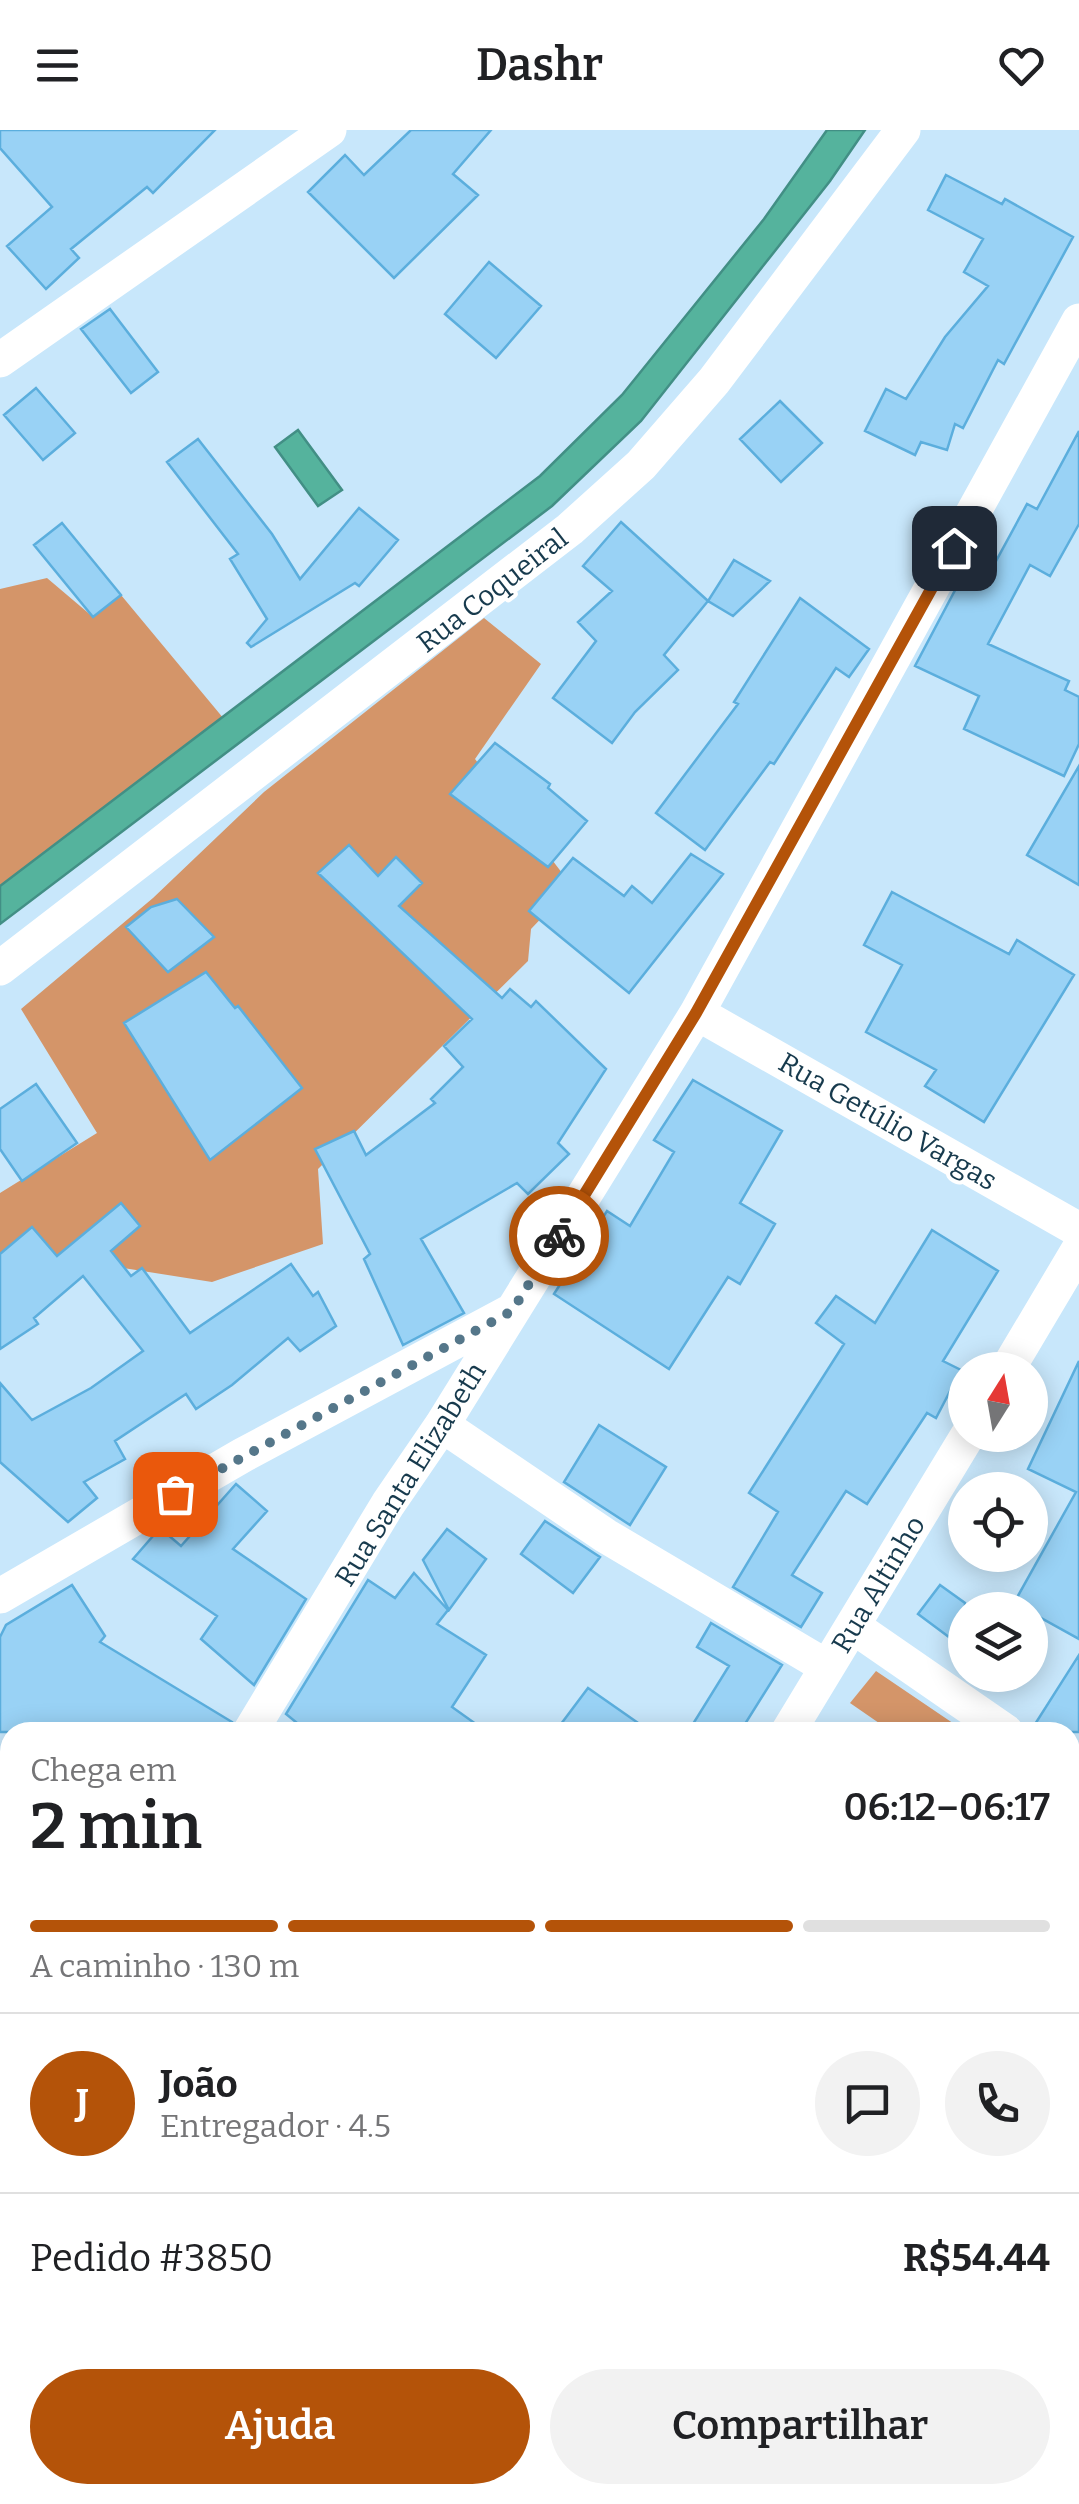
<!DOCTYPE html>
<html lang="pt">
<head>
<meta charset="utf-8">
<style>
  :root { --surface:#fff; --page:#f2f2f2; --text:#202124; --muted:#757577; --line:#e0e0e0; --accent:#b45309 }
  body { margin:0; font-family:Bitter,serif; background:var(--page); color:var(--text); height:100vh; display:flex; flex-direction:column; font-size:38px; white-space:nowrap }
  * { box-sizing:border-box; margin:0 }
  p { font-size:32px; color:var(--muted) }
  .icon { flex:none; width:55px; height:55px; fill:none; stroke:currentColor; stroke-width:2; stroke-linecap:round; stroke-linejoin:round }
  .map { position:relative; flex:1; overflow:hidden }
  .drawer { position:absolute; left:0px; top:1592px; width:1080px; height:782px; display:flex; flex-direction:column; background:var(--surface); border-radius:30px 30px 0 0; box-shadow:0 5px 25px #0003 }
  .drawer>* { flex:none }
  .needle { width:65px; rotate:11deg }
  .fabs { position:absolute; left:948px; top:1222px; display:grid; gap:20px }
  .fabs a { display:grid; place-items:center; width:100px; height:100px; border-radius:50%; background:var(--surface); box-shadow:0 5px 25px #0003; font-size:50px }
  .pin { position:absolute; display:grid; place-items:center; width:85px; height:85px; color:#fff; margin:-42px; border-radius:20px; box-shadow:0 5px 15px #0006 }
  .courier { position:absolute; display:grid; place-items:center; width:100px; height:100px; margin:-50px; border:8px solid #b45309; border-radius:50%; background:#fff; color:#222; box-shadow:0 2px 12px #0007 }
  .summary em { font-style:normal; font-weight:600 }
  .summary div { display:flex; flex-direction:column-reverse }
  .summary { display:flex; align-items:center; justify-content:space-between; height:170px; padding:0 30px }
  h1 { font-size:65px; font-weight:600; line-height:75px }
  .bar { display:grid; grid-template-columns:repeat(4,1fr); gap:15px 10px; align-content:center; height:120px; padding:0 30px }
  .bar i { height:12px; border-radius:8px; background:var(--line) }
  .bar .current { background:var(--accent) }
  .bar p { grid-column:span 4 }
  .line { display:flex; align-items:center; gap:25px; padding:0 30px; border-top:2px solid var(--line) }
  .line div { flex:1 }
  .round { display:grid; place-items:center; flex:none; width:105px; height:105px; border-radius:52px; background:var(--page) }
  .button { display:flex; gap:20px; margin-top:auto; padding:20px 30px }
  .button a { flex:1; height:115px; border-radius:60px; background:var(--accent); color:#fff; font-size:40px; font-weight:600; line-height:115px; text-align:center }
  .button a+a { background:var(--page); color:var(--text) }
  header { display:flex; justify-content:space-between; align-items:center; height:130px; padding:0 30px; background:var(--surface); font-size:45px; font-weight:600 }
  .map>svg:first-child { display:block }
  .forest { fill:#d49569 }
  .water { fill:#55b39d; stroke:#428f85; stroke-width:2.5 }
  .building { fill:#99d2f5; stroke:#5baedd; stroke-width:2.5 }
  .lines { fill:none; stroke-linecap:round; stroke-linejoin:round }
  .minor { stroke:#fff; stroke-width:35 }
  .done { stroke:#55778a; stroke-width:10; stroke-dasharray:0 18 }
  .route { stroke:#b45309; stroke-width:12 }
  .labels { text-anchor:middle; stroke-width:8; stroke-linejoin:round; paint-order:stroke }
  .street-label { font-size:28px; fill:#173a4d; stroke:#fff }
</style>
</head>
<body>
<header><svg class="icon" aria-label="menu" viewBox="0 0 24 24"><path d="M4 6h16M4 12h16M4 18h16"/></svg>Dashr<svg class="icon" aria-label="heart" viewBox="0 0 24 24"><path d="M12 20l-8-8c-3-5 5-10 8-4 3-6 11-1 8 4z"/></svg></header>
<div class="map">
<svg width="1079" height="2374" viewBox="0 0 1079 2374">
  <rect width="100%" height="100%" fill="#c8e7fb"/>
  <path class="forest" d="M 47,448 L 93,487 L 121,465 L 224,589 L 0,757 L 0,459 Z
    M 484,488 L 541,534 L 475,629 L 572,756 L 531,799 L 528,831 L 318,1039 L 323,1114 L 212,1152 L 60,1128 L 0,1149 L 0,1063 L 97,1003 L 21,879 L 153,768 L 264,662 Z
    M 876,1541 L 966,1602 L 892,1602 L 850,1573 Z
    M 0,2229 L 10,2234 L 10,2365 L 306,2365 L 322,2374 L 0,2374 Z"/>
  <path class="water" d="M 827,0 L 865,0 L 830,51 L 641,291 L 552,376 L 0,794 L 0,756 L 540,346 L 622,265 L 764,89 Z
    M 298,300 L 342,360 L 318,376 L 275,317 Z"/>
  <path class="building" d="M 0,0 L 215,0 L 153,63 L 147,57 L 71,119 L 79,128 L 46,159 L 7,116 L 52,77 L 0,18 Z
    M 411,0 L 491,0 L 453,44 L 478,65 L 394,148 L 308,62 L 345,25 L 364,45 Z
    M 946,45 L 1002,74 L 1005,69 L 1073,107 L 1004,234 L 998,230 L 963,298 L 955,294 L 947,320 L 921,312 L 915,325 L 865,301 L 886,259 L 906,269 L 945,207 L 988,156 L 964,142 L 983,109 L 928,80 Z
    M 489,132 L 541,176 L 496,228 L 445,184 Z
    M 110,179 L 158,242 L 131,263 L 81,199 Z
    M 36,258 L 75,303 L 43,330 L 4,285 Z
    M 780,271 L 822,313 L 781,352 L 740,309 Z
    M 1079,301 L 1079,394 L 1050,446 L 1030,435 L 988,514 L 1069,551 L 1065,560 L 1079,567 L 1079,614 L 1064,646 L 964,599 L 979,566 L 915,536 L 970,432 L 990,442 L 1027,374 L 1037,379 Z
    M 198,309 L 272,404 L 300,449 L 359,378 L 398,410 L 359,456 L 355,453 L 251,517 L 247,513 L 267,489 L 230,429 L 238,424 L 167,332 Z
    M 621,392 L 708,471 L 664,525 L 678,540 L 635,582 L 612,613 L 553,568 L 596,511 L 578,492 L 612,461 L 583,436 Z
    M 62,393 L 121,465 L 93,487 L 34,415 Z
    M 734,430 L 770,451 L 733,486 L 708,471 Z
    M 800,468 L 869,519 L 849,547 L 836,538 L 774,634 L 770,632 L 705,720 L 656,683 L 738,574 L 734,572 Z
    M 495,613 L 550,654 L 548,658 L 587,691 L 548,737 L 450,664 Z
    M 1079,636 L 1079,755 L 1027,725 Z
    M 349,715 L 378,746 L 396,727 L 422,753 L 399,776 L 502,868 L 510,859 L 531,877 L 536,871 L 606,939 L 558,1013 L 569,1024 L 528,1064 L 517,1053 L 421,1109 L 464,1183 L 403,1215 L 364,1129 L 370,1124 L 315,1019 L 354,1001 L 366,1025 L 435,973 L 431,969 L 463,937 L 444,916 L 472,889 L 318,743 Z
    M 691,724 L 723,744 L 629,863 L 529,781 L 573,728 L 624,766 L 632,756 L 652,773 Z
    M 892,762 L 1009,824 L 1017,810 L 1074,845 L 984,992 L 925,956 L 936,940 L 866,902 L 902,835 L 864,815 Z
    M 177,769 L 214,807 L 168,842 L 126,797 L 151,777 Z
    M 206,842 L 235,878 L 238,876 L 302,958 L 210,1030 L 124,893 Z
    M 693,950 L 782,1001 L 740,1073 L 775,1094 L 740,1154 L 728,1147 L 669,1239 L 554,1164 L 607,1081 L 630,1096 L 674,1022 L 654,1010 Z
    M 36,954 L 77,1013 L 22,1051 L 0,1019 L 0,979 Z
    M 121,1073 L 140,1096 L 111,1121 L 131,1146 L 142,1138 L 190,1203 L 291,1134 L 313,1166 L 318,1162 L 336,1196 L 300,1221 L 288,1208 L 232,1255 L 196,1279 L 186,1264 L 115,1311 L 125,1329 L 84,1352 L 97,1368 L 68,1392 L 0,1332 L 0,1253 L 32,1290 L 91,1258 L 143,1221 L 83,1146 L 34,1188 L 38,1194 L 0,1219 L 0,1124 L 32,1097 L 57,1126 Z
    M 932,1100 L 998,1141 L 943,1231 L 961,1240 L 936,1288 L 927,1283 L 867,1374 L 846,1361 L 792,1445 L 822,1463 L 801,1497 L 733,1457 L 778,1382 L 749,1363 L 844,1214 L 816,1193 L 836,1166 L 875,1193 Z
    M 1079,1231 L 1079,1509 L 1014,1473 L 1076,1362 L 1028,1339 Z
    M 599,1295 L 666,1337 L 630,1395 L 564,1352 Z
    M 236,1354 L 267,1381 L 233,1419 L 306,1469 L 254,1555 L 201,1509 L 217,1486 L 133,1429 L 160,1398 L 181,1416 Z
    M 545,1391 L 600,1427 L 573,1463 L 521,1424 Z
    M 447,1399 L 486,1429 L 449,1480 L 423,1430 Z
    M 414,1443 L 448,1480 L 437,1494 L 486,1525 L 452,1577 L 487,1602 L 308,1602 L 286,1584 L 368,1450 L 395,1468 Z
    M 72,1455 L 105,1506 L 100,1512 L 232,1592 L 229,1602 L 0,1602 L 0,1507 L 6,1495 Z
    M 940,1455 L 965,1473 L 965,1519 L 918,1484 Z
    M 711,1493 L 782,1535 L 740,1602 L 688,1602 L 729,1536 L 697,1517 Z
    M 1079,1525 L 1079,1602 L 1030,1602 Z
    M 588,1558 L 651,1602 L 555,1602 Z"/>
  <g class="lines">
    <path class="minor" d="M 0,230 L 329,0
      M 0,838 L 570,399 L 641,335 L 714,251 L 903,0
      M 697,883 L 1079,1100
      M 1007,1240 L 1079,1119
      M 442,1295 L 606,1406 L 827,1537
      M 0,1466 L 243,1325 L 510,1182
      M 854,1497 L 1006,1602
      M 250,1602 L 388,1374 L 442,1295 L 697,883 L 1079,191
      M 788,1602 L 968,1305
      M 1070,1646 L 1079,1653
      M 0,2039 L 10,2022
      M 1070,2282 L 1079,2289
      M 1075,2374 L 1079,2368"/>
  </g>
  <g class="lines">
    <path class="done" d="M 175,1364 L 512,1181 L 559,1106"/>
    <path class="route" d="M 559,1106 L 696,883 L 954,418"/>
  </g>
  <g class="labels">
    <g class="street-label">
      <text transform="translate(492 460) rotate(-38)" y="10">Rua Coqueiral</text>
      <text transform="translate(888 991) rotate(30)" y="10">Rua Getúlio Vargas</text>
      <text transform="translate(410 1344) rotate(-58)" y="10">Rua Santa Elizabeth</text>
      <text transform="translate(878 1454) rotate(-59)" y="10">Rua Altinho</text>
    </g>
  </g>
</svg>
<div class="fabs">
<a><svg class="needle" viewBox="-14 -14 28 28"><path d="M0-13l5 13h-10z" fill="#e53935"/><path d="M0 13l5-13h-10z" fill="#757577"/></svg></a>
<a><svg class="icon" aria-label="locate" viewBox="0 0 24 24"><circle cx="12" cy="12" r="6"/><path d="M12 2v4M12 18v4M2 12h4M18 12h4"/></svg></a>
<a><svg class="icon" aria-label="layers" viewBox="0 0 24 24"><path d="M12 4l9 5-9 5-9-5zM3 14l9 5 9-5"/></svg></a>
</div>
<div class="pin" style="left:175px;top:1364px;background:#ea580c"><svg class="icon" aria-label="bag" viewBox="0 0 24 24"><path d="M5 8h14l-1 12H6zM9 8a3 3 0 0 1 6 0"/></svg></div>
<div class="pin" style="left:954px;top:418px;background:#1f2937"><svg class="icon" aria-label="home" viewBox="0 0 24 24"><path d="M3 11l9-7 9 7M6 9v11h12V9"/></svg></div>
<div class="courier" style="left:559px;top:1106px"><svg class="icon" aria-label="bike" viewBox="0 0 24 24"><circle cx="6" cy="16" r="4"/><circle cx="18" cy="16" r="4"/><path d="M6 16l4-8h5l3 8M10 8l3 8H6M13 5h3"/></svg></div>
<section class="drawer">
<div class="summary"><div><h1>2 min</h1><p>Chega em</p></div><em>06:12–06:17</em></div>
<div class="bar"><i class="current"></i><i class="current"></i><i class="current"></i><i></i><p>A caminho · 130 m</p></div>
<div class="line" style="height:180px"><b class="round" style="background:var(--accent);color:#fff">J</b><div><b>João</b><p>Entregador · 4.5</p></div><a class="round"><svg class="icon" aria-label="chat" viewBox="0 0 24 24"><path d="M4 5h16v11H9l-5 4z"/></svg></a><a class="round"><svg class="icon" aria-label="phone" viewBox="0 0 24 24"><path d="M5 4h4l2 5-3 2q2 4 5 5l2-3 5 2v4C11 20 4 13 5 4z"/></svg></a></div>
<div class="line" style="height:130px"><div>Pedido #3850</div><b>R$54.44</b></div>
<div class="button"><a>Ajuda</a><a>Compartilhar</a></div>
</section>
</div>
</body>
</html>
